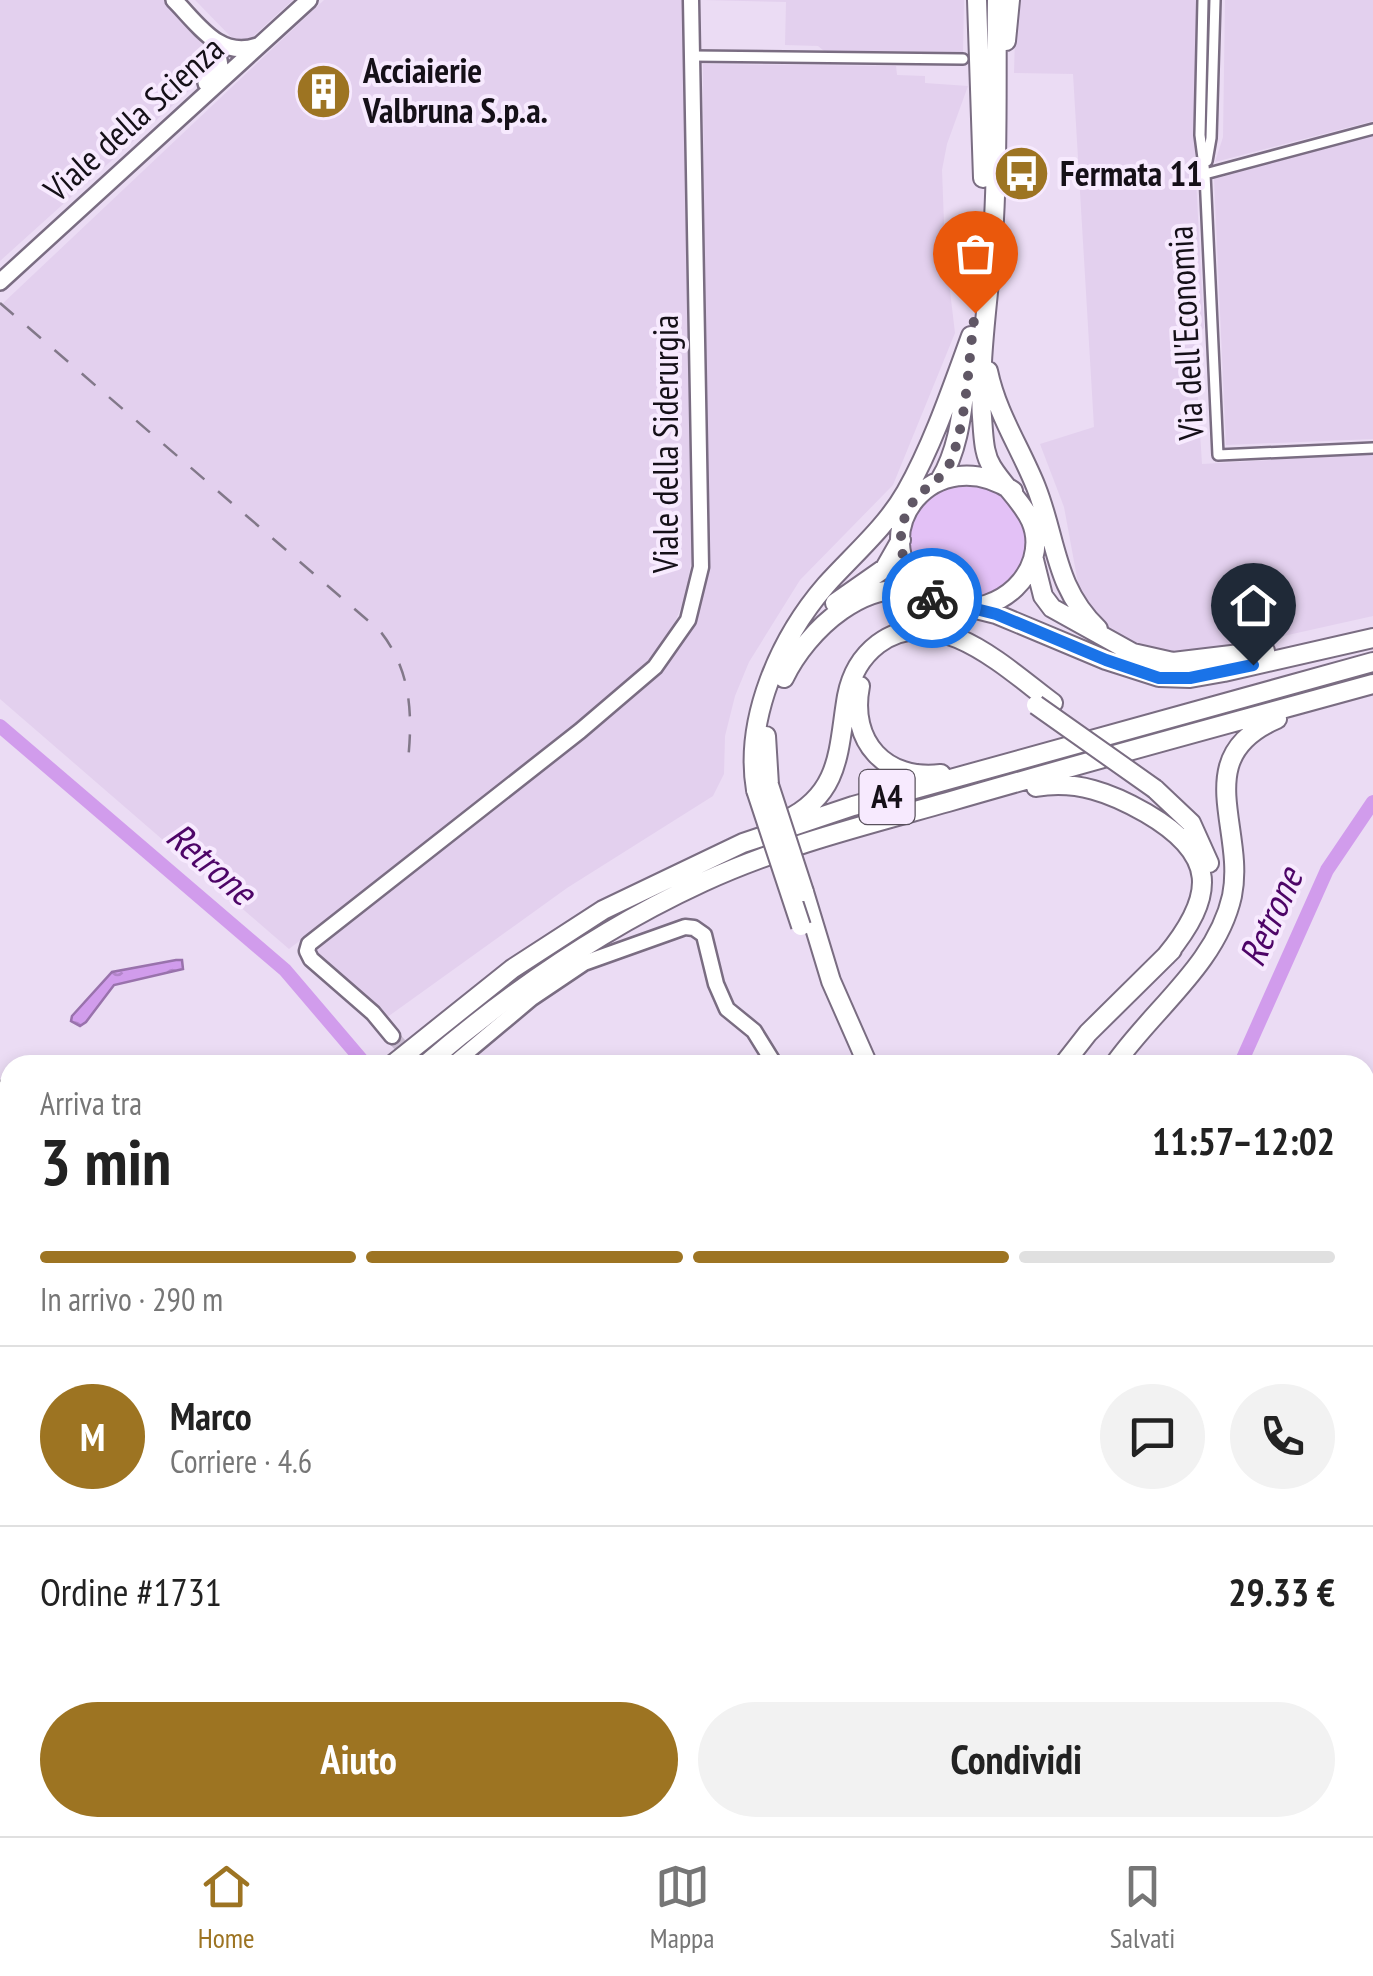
<!DOCTYPE html>
<html lang="it">
<head>
<meta charset="utf-8">
<style>
  :root { --surface:#fff; --page:#f2f2f2; --text:#222; --muted:#767676; --line:#e0e0e0; --accent:#9d7422 }
  body { margin:0; font-family:"PT Sans Narrow",sans-serif; background:var(--page); color:var(--text); height:100vh; display:flex; flex-direction:column; font-size:38px; white-space:nowrap }
  * { box-sizing:border-box; margin:0 }
  p { font-size:32px; color:var(--muted) }
  .icon { flex:none; width:55px; height:55px; fill:none; stroke:currentColor; stroke-width:2; stroke-linecap:round; stroke-linejoin:round }
  .map { position:relative; flex:1; overflow:hidden }
  .drawer { position:absolute; left:0px; top:1055px; width:1375px; height:782px; display:flex; flex-direction:column; background:var(--surface); border-radius:30px 30px 0 0; box-shadow:0 5px 15px #0003 }
  .drawer>* { flex:none }
  .pin { position:absolute; display:grid; place-items:center; width:85px; height:85px; color:#fff; margin:-102px -42px; border-radius:50% 50% 50% 0; rotate:-45deg; box-shadow:0 0 10px #0007 }
  .pin .icon { rotate:45deg }
  .courier { position:absolute; display:grid; place-items:center; width:100px; height:100px; margin:-50px; border:8px solid #1a73e8; border-radius:50%; background:#fff; color:#222; box-shadow:0 2px 12px #0007 }
  .overview em { font-style:normal; font-weight:800 }
  .overview div { display:flex; flex-direction:column-reverse }
  .overview { display:flex; align-items:center; justify-content:space-between; height:170px; padding:0 40px }
  h1 { font-size:65px; font-weight:800; line-height:75px }
  .bar { display:grid; grid-template-columns:repeat(4,1fr); gap:15px 10px; align-content:center; height:120px; padding:0 40px }
  .bar i { height:12px; border-radius:8px; background:var(--line) }
  .bar .active { background:var(--accent) }
  .bar p { grid-column:span 4 }
  .line { display:flex; align-items:center; gap:25px; padding:0 40px; border-top:2px solid var(--line) }
  .line div { flex:1 }
  .round { display:grid; place-items:center; flex:none; width:105px; height:105px; border-radius:52px; background:var(--page) }
  .cta { display:flex; gap:20px; margin-top:auto; padding:20px 40px }
  .cta a { flex:1; height:115px; border-radius:60px; background:var(--accent); color:#fff; font-size:40px; font-weight:800; line-height:115px; text-align:center }
  .cta a+a { background:var(--page); color:var(--text) }
  .tab-bar { display:flex; justify-content:space-around; align-items:center; height:140px; border-top:2px solid var(--line); background:var(--surface); font-size:28px; color:var(--muted) }
  .tab-bar a { display:grid; justify-items:center; gap:5px }
  .tab-bar .active { color:var(--accent) }
  .map>svg:first-child { display:block }
  .built { fill:#e3d0ee }
  .grass { fill:#e3c1f6 }
  .forest { fill:url(#forest-firs) }
  .water { fill:url(#water-ripples); stroke:#9972ac; stroke-width:2.5 }
  .lines { fill:none; stroke-linecap:round; stroke-linejoin:round }
  .river { stroke:#d19cec; stroke-width:14 }
  .secondary-tunnel { stroke:#cbbdd3; stroke-width:14; stroke-dasharray:14 7; stroke-linecap:butt }
  .street-casing { stroke:#7a6d82; stroke-width:14 }
  .secondary-casing { stroke:#7a6d82; stroke-width:19 }
  .primary-casing { stroke:#7a6d82; stroke-width:20 }
  .highway-casing { stroke:#7a6d82; stroke-width:22 }
  .street { stroke:#fff; stroke-width:9 }
  .secondary { stroke:#fff; stroke-width:14 }
  .primary { stroke:#fff; stroke-width:15 }
  .highway { stroke:#fff; stroke-width:18 }
  .rail { stroke:#827889; stroke-width:2.5; stroke-dasharray:18 18; stroke-linecap:butt }
  .highway-bridge-casing { stroke:#7a6d82; stroke-width:22; stroke-linecap:butt }
  .highway-bridge { stroke:#fff; stroke-width:18 }
  .done { stroke:#605765; stroke-width:10; stroke-dasharray:0 18 }
  .route { stroke:#1a73e8; stroke-width:12 }
  .labels { text-anchor:middle; stroke-width:8; stroke-linejoin:round; paint-order:stroke }
  .shield { fill:#f7eafe; stroke:#59515d; stroke-width:2.5 }
  .shield-label { font-size:32px; font-weight:bold; fill:#151018 }
  .poi-label { font-size:35px; font-weight:bold; fill:#151018; stroke:#f7eafe; text-anchor:start }
  .street-label { font-size:35px; fill:#151018; stroke:#f7eafe }
  .water-label { font-size:38px; font-style:italic; fill:#4d0467; stroke:#f7eafe }
</style>
</head>
<body>
<div class="map">
<svg width="1373" height="1836" viewBox="0 0 1373 1836">
  <defs>
    <pattern id="forest-firs" width="22" height="20" patternUnits="userSpaceOnUse" patternTransform="scale(2.5)"><rect width="22" height="20" fill="#ce9ae9"/><path d="M5 1l3.5 6h-7zM16 11l3.5 6h-7z" fill="#b084c7"/></pattern>
    <pattern id="water-ripples" width="26" height="14" patternUnits="userSpaceOnUse" patternTransform="scale(2.5)"><rect width="26" height="14" fill="#d19cec"/><path d="M2 4q2-2 4 0t4 0M15 11q2-2 4 0t4 0" fill="none" stroke="#b385ca"/></pattern>
  </defs>
  <rect width="100%" height="100%" fill="#ebdcf4"/>
  <path class="built" d="M 0,0 L 164,0 L 209,45 L 214,60 L 212,70 L 0,261 Z
    M 195,0 L 293,0 L 248,41 L 241,41 L 233,39 Z
    M 324,0 L 689,0 L 692,555 L 686,595 L 673,627 L 665,642 L 634,676 L 533,761 L 289,949 L 0,699 L 0,306 Z
    M 703,0 L 964,0 L 963,52 L 824,51 L 818,46 L 785,45 L 786,2 Z
    M 1016,0 L 1198,0 L 1195,160 L 1204,328 L 1194,336 L 1202,464 L 1373,454 L 1373,616 L 1220,650 L 1193,654 L 1168,653 L 1129,643 L 1109,634 L 1080,594 L 1064,507 L 1040,444 L 1094,427 L 1073,74 L 1014,73 Z
    M 1225,0 L 1373,0 L 1373,121 L 1215,162 L 1223,137 Z
    M 703,64 L 896,66 L 897,75 L 925,76 L 925,83 L 968,86 L 947,144 L 942,170 L 945,249 L 955,333 L 893,485 L 800,580 L 749,662 L 735,696 L 725,736 L 724,774 L 713,796 L 567,888 L 386,1018 L 312,950 L 662,670 L 682,645 L 699,602 L 706,568 Z
    M 1373,135 L 1373,439 L 1226,445 L 1214,179 Z
    M 10,1122 L 10,1352 L 0,1361 L 0,1131 Z"/>
  <path class="grass" d="M908 543a59 59 0 1 1 118 0a59 59 0 1 1-118 0Z"/>
  <path class="forest" d="M 190,1828 L 1327,1828 L 1333,1836 L 180,1836 Z"/>
  <path class="water" d="M 176,960 L 182,960 L 183,969 L 114,985 L 86,1022 L 80,1026 L 71,1021 L 72,1016 L 112,972 Z"/>
  <g class="lines">
    <path class="river" d="M 0,726 L 285,970 L 366,1065
      M 1240,1065 L 1327,870 L 1373,802"/>
    <path class="secondary-tunnel" d="M 392,1036 L 418,1065"/>
    <defs>
      <path id="street" d="M 1203,0 L 1200,135 L 1205,174 L 1218,455 L 1373,448
        M 692,56 L 963,59
        M 1207,161 L 1211,138 L 1215,0
        M 1205,174 L 1373,129
        M 267,1828 L 271,1836
        M 356,1828 L 366,1836
        M 302,1836 L 304,1828
        M 692,1836 L 695,1828
        M 1149,1836 L 1149,1828"/>
      <path id="secondary" d="M 392,1036 L 373,1013 L 311,959 L 307,951 L 309,944 L 580,731 L 655,667 L 688,620 L 701,567 L 691,0
        M 452,1065 L 532,998 L 584,963 L 685,927 L 694,928 L 704,935 L 716,984 L 727,1009 L 754,1031 L 775,1065
        M 0,1089 L 6,1100 L 0,1113
        M 1365,1225 L 1373,1221
        M 1365,1565 L 1373,1509
        M 1363,1828 L 1366,1836
        M 174,1836 L 185,1828"/>
      <path id="primary" d="M 174,0 C 198,24 219,59 257,46
        M 206,83 L 220,66 L 216,43
        M 0,282 L 309,0"/>
      <path id="highway" d="M 977,0 L 983,178
        M 997,0 C 996,73 998,147 994,219 C 991,290 976,360 983,431 C 984,443 985,456 992,467 C 1011,498 1045,517 1033,559 C 1020,603 959,626 923,591 C 861,531 935,439 1013,491
        M 1006,41 L 1010,0
        M 988,371 C 997,414 1020,447 1036,487 C 1057,540 1054,587 1098,629
        M 940,480 C 961,445 962,405 968,365
        M 1034,560 L 1043,596 L 1052,608 L 1133,653 L 1173,662 L 1265,651
        M 835,603 L 885,568 L 901,540
        M 976,609 L 996,614 L 1106,660 L 1159,677 L 1190,678 L 1224,672 L 1373,638
        M 784,678 C 807,630 868,573 925,594
        M 860,686 C 849,742 886,781 941,774
        M 766,736 L 769,785
        M 1036,787 C 1077,780 1111,793 1146,813 C 1218,855 1216,895 1166,956
        M 1155,789 L 1191,823 L 1209,863
        M 756,790 C 744,719 780,638 826,585 C 853,555 886,527 906,492 C 933,444 952,388 971,336
        M 786,820 C 842,793 838,748 847,696 C 851,675 861,657 878,644 C 937,600 1007,669 1053,703
        M 804,892 L 831,981 L 868,1065
        M 392,1065 L 512,969 L 603,910 L 743,843 L 853,806 L 1373,662
        M 425,1065 C 510,992 601,929 703,882 C 781,846 866,825 948,802 C 1089,761 1231,723 1373,684
        M 1063,1065 L 1088,1033 L 1172,950
        M 1114,1065 C 1152,1010 1217,964 1232,896 C 1246,828 1188,757 1277,719
        M 0,1393 L 10,1385
        M 0,1423 L 10,1414"/>
    </defs>
    <use href="#street" class="street-casing"/>
    <use href="#secondary" class="secondary-casing"/>
    <use href="#primary" class="primary-casing"/>
    <use href="#highway" class="highway-casing"/>
    <use href="#street" class="street"/>
    <use href="#secondary" class="secondary"/>
    <use href="#primary" class="primary"/>
    <use href="#highway" class="highway"/>
    <path class="rail" d="M 0,303 L 380,631 C 413,672 413,720 407,769"/>
    <defs>
      <path id="highway-bridge" d="M 1036,705 L 1155,789
        M 769,785 L 804,892
        M 756,790 L 801,926"/>
    </defs>
    <use href="#highway-bridge" class="highway-bridge-casing"/>
    <use href="#highway-bridge" class="highway-bridge"/>
  </g>
  <g class="lines">
    <path class="done" d="M 932,598 C 900,575 889,529 917,497 C 930,483 945,478 952,458 C 968,413 968,360 975,313"/>
    <path class="route" d="M 932,598 L 996,614 L 1106,660 L 1159,678 L 1190,678 L 1253,665"/>
  </g>
  <defs>
    <symbol id="building-disc" viewBox="-11 -11 22 22"><circle r="9.5" fill="#9d7422" stroke="#f7eafe"/><path d="M-4-6H4V6H1V3H-1V6H-4ZM-2.5-4.3h1.7v1.8h-1.7ZM.8-4.3h1.7v1.8H.8ZM-2.5-1h1.7V.8h-1.7ZM.8-1h1.7V.8H.8Z" fill="#fff"/></symbol>
    <symbol id="bus-disc" viewBox="-11 -11 22 22"><circle r="9.5" fill="#9d7422" stroke="#f7eafe"/><path d="M-5-6H5V4H4V6H2V4H-2V6H-4V4H-5ZM-3.5-4V0h7V-4ZM-3.5 1.2v1.5H-2V1.2ZM2 1.2v1.5H3.5V1.2Z" fill="#fff"/></symbol>
  </defs>
  <g fill-rule="evenodd">
    <use href="#building-disc" x="292" y="60" width="63" height="63"/>
    <use href="#bus-disc" x="990" y="142" width="63" height="63"/>
  </g>
  <g class="labels">
    <rect class="shield" x="859.5" y="770" width="55" height="54" rx="8"/>
    <g class="shield-label">
      <text x="887" y="808">A4</text>
    </g>
    <g class="poi-label">
      <text x="363" y="83">Acciaierie<tspan x="363" dy="40">Valbruna S.p.a.</tspan></text>
      <text x="1060" y="186">Fermata 11</text>
    </g>
    <g class="street-label">
      <text transform="translate(134 119) rotate(-42)" y="12">Viale della Scienza</text>
      <text transform="translate(1186 333) rotate(-93)" y="12">Via dell'Economia</text>
      <text transform="translate(666 444) rotate(-90)" y="12">Viale della Siderurgia</text>
    </g>
    <g class="water-label">
      <text transform="translate(211 864) rotate(41)" y="13">Retrone</text>
      <text transform="translate(1271 917) rotate(-66)" y="13">Retrone</text>
    </g>
  </g>
</svg>
<div class="pin" style="left:975px;top:313px;background:#ea580c"><svg class="icon" aria-label="bag" viewBox="0 0 24 24"><path d="M5 8h14l-1 12H6zM9 8a3 3 0 0 1 6 0"/></svg></div>
<div class="pin" style="left:1253px;top:665px;background:#1f2937"><svg class="icon" aria-label="home" viewBox="0 0 24 24"><path d="M3 11l9-7 9 7M6 9v11h12V9"/></svg></div>
<div class="courier" style="left:932px;top:598px"><svg class="icon" aria-label="bike" viewBox="0 0 24 24"><circle cx="6" cy="16" r="4"/><circle cx="18" cy="16" r="4"/><path d="M6 16l4-8h5l3 8M10 8l3 8H6M13 5h3"/></svg></div>
<section class="drawer">
<div class="overview"><div><h1>3 min</h1><p>Arriva tra</p></div><em>11:57–12:02</em></div>
<div class="bar"><i class="active"></i><i class="active"></i><i class="active"></i><i></i><p>In arrivo · 290 m</p></div>
<div class="line" style="height:180px"><b class="round" style="background:var(--accent);color:#fff">M</b><div><b>Marco</b><p>Corriere · 4.6</p></div><a class="round"><svg class="icon" aria-label="chat" viewBox="0 0 24 24"><path d="M4 5h16v11H9l-5 4z"/></svg></a><a class="round"><svg class="icon" aria-label="phone" viewBox="0 0 24 24"><path d="M5 4h4l2 5-3 2q2 4 5 5l2-3 5 2v4C11 20 4 13 5 4z"/></svg></a></div>
<div class="line" style="height:130px"><div>Ordine #1731</div><b>29.33 €</b></div>
<div class="cta"><a>Aiuto</a><a>Condividi</a></div>
</section>
</div>
<nav class="tab-bar">
<a class="active"><svg class="icon" aria-label="home" viewBox="0 0 24 24"><path d="M3 11l9-7 9 7M6 9v11h12V9"/></svg>Home</a>
<a><svg class="icon" aria-label="map" viewBox="0 0 24 24"><path d="M3 6l6-2 6 2 6-2v14l-6 2-6-2-6 2zM9 4v14M15 6v14"/></svg>Mappa</a>
<a><svg class="icon" aria-label="saved" viewBox="0 0 24 24"><path d="M7 4h10v16l-5-4-5 4z"/></svg>Salvati</a>
</nav>
</body>
</html>
